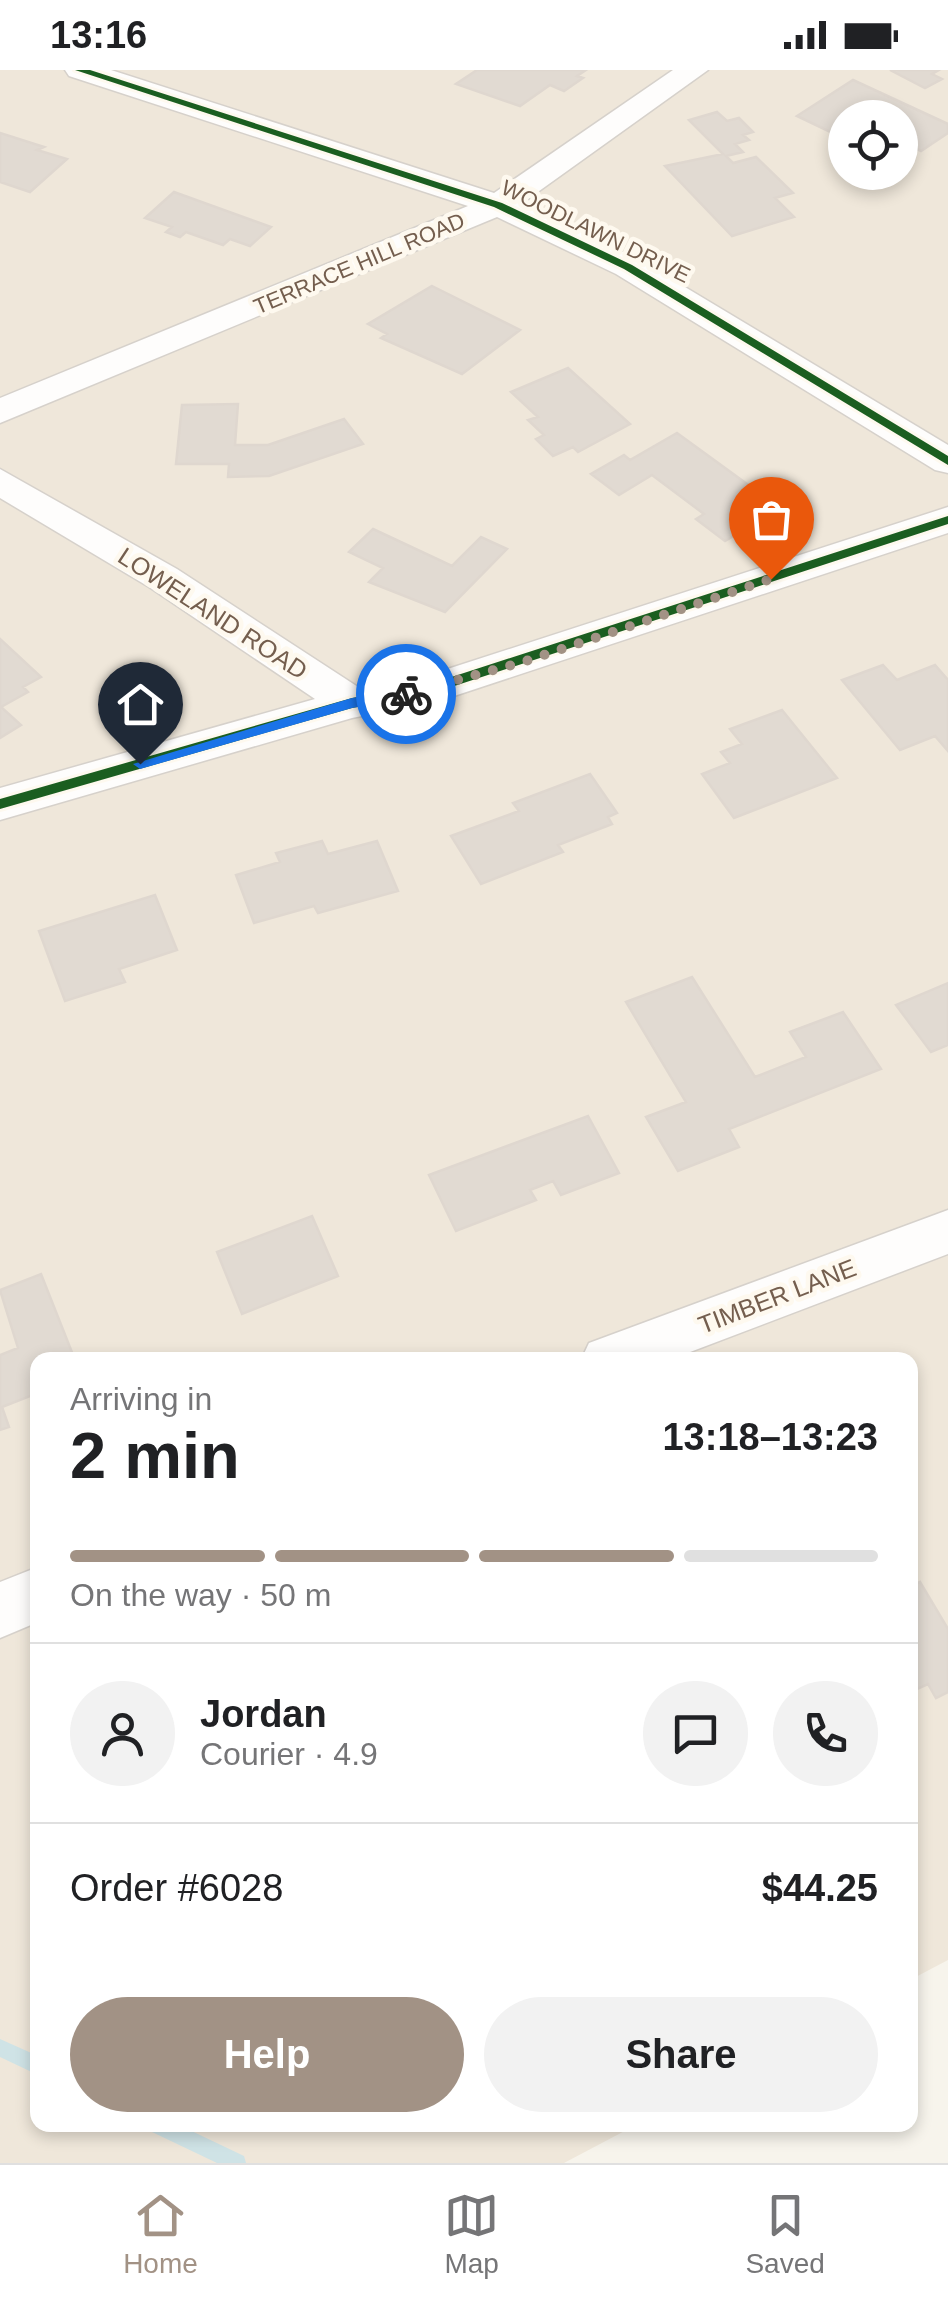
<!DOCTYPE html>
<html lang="en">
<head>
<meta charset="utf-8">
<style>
  :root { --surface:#fff; --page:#f2f2f2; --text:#202124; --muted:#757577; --line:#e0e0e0; --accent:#a29285 }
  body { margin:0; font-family:Arial,sans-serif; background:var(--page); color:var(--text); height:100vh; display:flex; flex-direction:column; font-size:38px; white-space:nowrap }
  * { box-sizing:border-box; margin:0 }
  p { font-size:32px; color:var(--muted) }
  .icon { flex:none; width:55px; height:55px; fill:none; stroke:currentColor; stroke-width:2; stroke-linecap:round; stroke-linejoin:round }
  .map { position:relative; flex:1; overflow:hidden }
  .drawer { position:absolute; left:30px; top:1282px; width:888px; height:780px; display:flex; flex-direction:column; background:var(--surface); border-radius:20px; box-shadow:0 5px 15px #0003 }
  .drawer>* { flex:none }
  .fabs { position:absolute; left:828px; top:30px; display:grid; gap:20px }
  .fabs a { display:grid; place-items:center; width:90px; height:90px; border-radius:50%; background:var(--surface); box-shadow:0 5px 15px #0003; font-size:50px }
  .pin { position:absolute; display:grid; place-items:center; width:85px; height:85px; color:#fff; margin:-102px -42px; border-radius:50% 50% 50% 0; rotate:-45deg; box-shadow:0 0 10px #0007 }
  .pin .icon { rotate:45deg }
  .courier { position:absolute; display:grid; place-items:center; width:100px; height:100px; margin:-50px; border:8px solid #1a73e8; border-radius:50%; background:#fff; color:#222; box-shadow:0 2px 12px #0007 }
  .headline em { font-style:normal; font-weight:800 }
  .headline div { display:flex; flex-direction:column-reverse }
  .headline { display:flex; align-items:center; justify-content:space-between; height:170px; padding:0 40px }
  h1 { font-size:65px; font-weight:800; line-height:75px }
  .bar { display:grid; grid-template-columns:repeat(4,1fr); gap:15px 10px; align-content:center; height:120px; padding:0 40px }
  .bar i { height:12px; border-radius:8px; background:var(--line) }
  .bar .active { background:var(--accent) }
  .bar p { grid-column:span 4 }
  .line { display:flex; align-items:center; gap:25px; padding:0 40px; border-top:2px solid var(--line) }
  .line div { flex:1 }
  .round { display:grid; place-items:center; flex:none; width:105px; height:105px; border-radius:52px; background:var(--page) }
  .cta { display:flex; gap:20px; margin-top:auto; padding:20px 40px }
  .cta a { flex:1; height:115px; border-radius:60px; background:var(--accent); color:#fff; font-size:40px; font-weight:800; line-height:115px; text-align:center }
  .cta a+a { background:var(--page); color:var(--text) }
  .status { display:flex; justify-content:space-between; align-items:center; height:70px; padding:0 50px; background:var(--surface); direction:ltr }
  .status svg { height:28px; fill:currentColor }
  .menu { display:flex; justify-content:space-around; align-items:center; height:140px; border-top:2px solid var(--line); background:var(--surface); font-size:28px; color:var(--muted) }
  .menu a { display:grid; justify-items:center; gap:5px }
  .menu .active { color:var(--accent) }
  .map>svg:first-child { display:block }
  .residential { fill:#efe7da; fill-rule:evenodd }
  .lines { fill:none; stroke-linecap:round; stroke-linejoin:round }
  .stream { fill:#cfe3e6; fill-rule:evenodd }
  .building { fill:#e1dad2; stroke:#dfd7cf; stroke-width:2.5 }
  .minor-casing { stroke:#d6d1cb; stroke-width:3 }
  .minor { fill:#fefdfc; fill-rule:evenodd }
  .cycleway-casing { stroke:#fef9ef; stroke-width:6 }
  .cycleway { fill:#1b5e20; fill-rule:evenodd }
  .route { fill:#1a73e8 }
  .done { stroke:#a29285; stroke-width:10; stroke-dasharray:0 18 }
  .labels { text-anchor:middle; stroke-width:9; stroke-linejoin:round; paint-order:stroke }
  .far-street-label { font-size:22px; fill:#745e4e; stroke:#fef9ef }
  .street-label { font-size:25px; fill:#745e4e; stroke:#fef9ef }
</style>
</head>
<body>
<div class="status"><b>13:16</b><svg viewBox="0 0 49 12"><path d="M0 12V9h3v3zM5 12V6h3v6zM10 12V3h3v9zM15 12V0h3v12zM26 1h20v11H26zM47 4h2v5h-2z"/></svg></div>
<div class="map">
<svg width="948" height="2093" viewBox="0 0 948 2093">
  <rect width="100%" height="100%" fill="#f7f4ec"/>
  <path class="residential" d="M 0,0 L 948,0 L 948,1890 L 910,1910 L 910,1290 L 38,1290 L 38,2055 L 636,2055 L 564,2093 L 0,2093 ZM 845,48 L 900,48 L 900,102 L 845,102 Z"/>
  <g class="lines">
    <path class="stream" d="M 0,1969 L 38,1986 L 38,2005 L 0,1987 Z
      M 150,2055 L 179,2055 L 244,2086 L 246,2093 L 217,2093 L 152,2062 Z"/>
  </g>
  <path class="building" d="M 477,0 L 586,0 L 577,6 L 583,8 L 564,21 L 550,15 L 520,36 L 456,14 Z
    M 890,0 L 939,0 L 932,4 L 942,9 L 925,18 Z
    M 853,10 L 948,54 L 948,63 L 921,81 L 900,71 L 900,48 L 845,48 L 845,69 L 797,46 Z
    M 717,42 L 727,51 L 739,48 L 753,62 L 743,65 L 749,70 L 735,74 L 743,82 L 726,86 L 733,93 L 756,87 L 793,123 L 775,128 L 794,147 L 732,166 L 665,96 L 723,84 L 689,50 Z
    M 0,63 L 44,77 L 37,80 L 67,89 L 30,122 L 0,112 Z
    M 174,122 L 271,157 L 250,176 L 230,169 L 223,175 L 186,162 L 180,167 L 166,162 L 172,157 L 145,148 Z
    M 432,216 L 520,260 L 462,304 L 381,268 L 387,264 L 368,254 Z
    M 568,298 L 630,354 L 578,382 L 573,377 L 553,386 L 536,369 L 544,365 L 528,350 L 538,347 L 511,322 Z
    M 238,334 L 235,375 L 268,375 L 344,349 L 363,374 L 269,406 L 228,407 L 229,394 L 176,394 L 182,335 Z
    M 677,363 L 780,438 L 725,471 L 696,449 L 704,444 L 652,405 L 619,425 L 591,404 L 624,385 L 630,390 Z
    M 373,459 L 452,496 L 481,467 L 507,479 L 445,542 L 369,512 L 383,498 L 349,482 Z
    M 0,569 L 41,607 L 23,617 L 28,622 L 1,637 L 21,655 L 0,668 Z
    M 883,595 L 897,610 L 935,595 L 948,610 L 948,681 L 935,666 L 900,680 L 842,610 Z
    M 782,640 L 837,708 L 734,748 L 702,704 L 730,693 L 721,682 L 742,674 L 730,659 Z
    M 590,704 L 617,743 L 608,747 L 612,754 L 558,775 L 563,782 L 481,814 L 451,766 L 519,741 L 513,733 Z
    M 322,771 L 328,784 L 377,771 L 398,821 L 318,843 L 314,836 L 254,853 L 236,805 L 280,792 L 276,783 Z
    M 155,825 L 177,880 L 119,899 L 125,912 L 65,931 L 39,861 Z
    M 692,907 L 755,1007 L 806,987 L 790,962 L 843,942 L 881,999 L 729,1059 L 739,1077 L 678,1101 L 646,1047 L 686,1032 L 626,932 Z
    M 948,913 L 948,975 L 931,982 L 896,935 Z
    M 588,1046 L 619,1103 L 561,1125 L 553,1111 L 530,1120 L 536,1130 L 456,1161 L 429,1105 Z
    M 312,1146 L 338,1206 L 242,1244 L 217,1182 Z
    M 41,1204 L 75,1290 L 38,1290 L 38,1323 L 2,1337 L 9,1357 L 0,1360 L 0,1285 L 18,1278 L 0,1220 Z
    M 920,1512 L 948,1559 L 948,1622 L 936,1628 L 928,1614 L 910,1622 L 910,1517 Z"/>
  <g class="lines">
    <defs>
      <path id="minor" d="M 65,0 L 111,0 L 494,123 L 673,0 L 708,0 L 521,134 L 640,190 L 948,375 L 948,403 L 935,400 L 616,204 L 497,147 L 0,353 L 0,328 L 468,136 L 69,6 Z
        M 0,399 L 177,499 L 358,617 L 426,606 L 948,437 L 948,463 L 442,630 L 352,648 L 0,750 L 0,718 L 315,629 L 149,517 L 0,428 Z
        M 948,1140 L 948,1184 L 669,1290 L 581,1290 L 589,1273 Z
        M 38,1497 L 38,1552 L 0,1568 L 0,1512 Z"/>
    </defs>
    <use href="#minor" class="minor-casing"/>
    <use href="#minor" class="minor"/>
    <defs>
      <path id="cycleway" d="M 75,0 L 90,0 L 502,133 L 632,195 L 948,386 L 948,395 L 624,199 L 494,137 Z
        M 948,446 L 948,454 L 433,623 L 352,638 L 0,739 L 0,729 L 352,628 L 427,615 Z"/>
    </defs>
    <use href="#cycleway" class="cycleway-casing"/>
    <use href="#cycleway" class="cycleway"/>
  </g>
  <path class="route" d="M 406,619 L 411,620 L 411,628 L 352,638 L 140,699 L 133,694 L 352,628 Z"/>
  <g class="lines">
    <path class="done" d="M 406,624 L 523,592 L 771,509"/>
  </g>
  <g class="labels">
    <g class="far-street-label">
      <text transform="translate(596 161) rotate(26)" y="8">WOODLAWN DRIVE</text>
      <text transform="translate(359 193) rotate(-23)" y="8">TERRACE HILL ROAD</text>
    </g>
    <g class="street-label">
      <text transform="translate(213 543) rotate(33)" y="9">LOWELAND ROAD</text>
      <text transform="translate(777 1226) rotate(-21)" y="9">TIMBER LANE</text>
    </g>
  </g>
</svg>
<div class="fabs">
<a><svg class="icon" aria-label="locate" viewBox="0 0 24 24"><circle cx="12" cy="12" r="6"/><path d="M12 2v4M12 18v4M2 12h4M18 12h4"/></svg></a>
</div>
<div class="pin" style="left:771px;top:509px;background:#ea580c"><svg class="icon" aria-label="bag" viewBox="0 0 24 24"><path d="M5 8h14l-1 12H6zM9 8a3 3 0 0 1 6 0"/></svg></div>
<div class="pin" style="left:140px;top:694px;background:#1f2937"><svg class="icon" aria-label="home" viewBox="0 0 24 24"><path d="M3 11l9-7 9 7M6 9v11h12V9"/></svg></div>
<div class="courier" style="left:406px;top:624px"><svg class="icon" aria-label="bike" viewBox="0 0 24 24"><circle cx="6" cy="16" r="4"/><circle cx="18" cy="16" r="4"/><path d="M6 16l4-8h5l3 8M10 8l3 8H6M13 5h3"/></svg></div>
<section class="drawer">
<div class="headline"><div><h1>2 min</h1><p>Arriving in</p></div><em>13:18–13:23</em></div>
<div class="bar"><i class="active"></i><i class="active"></i><i class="active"></i><i></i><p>On the way · 50 m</p></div>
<div class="line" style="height:180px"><a class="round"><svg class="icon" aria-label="person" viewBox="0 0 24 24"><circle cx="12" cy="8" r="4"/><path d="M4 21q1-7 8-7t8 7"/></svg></a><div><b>Jordan</b><p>Courier · 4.9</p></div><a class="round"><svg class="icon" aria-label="chat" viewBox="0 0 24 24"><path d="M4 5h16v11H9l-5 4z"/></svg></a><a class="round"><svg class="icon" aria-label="phone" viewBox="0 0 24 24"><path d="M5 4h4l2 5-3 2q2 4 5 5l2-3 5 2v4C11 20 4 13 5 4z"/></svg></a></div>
<div class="line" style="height:130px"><div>Order #6028</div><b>$44.25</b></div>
<div class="cta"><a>Help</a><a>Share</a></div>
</section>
</div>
<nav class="menu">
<a class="active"><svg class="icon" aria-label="home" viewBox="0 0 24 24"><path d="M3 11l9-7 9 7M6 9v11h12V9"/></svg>Home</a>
<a><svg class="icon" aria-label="map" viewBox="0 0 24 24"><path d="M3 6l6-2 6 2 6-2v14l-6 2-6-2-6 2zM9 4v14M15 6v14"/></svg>Map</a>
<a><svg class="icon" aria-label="saved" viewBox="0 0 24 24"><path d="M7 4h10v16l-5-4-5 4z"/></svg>Saved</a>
</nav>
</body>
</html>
